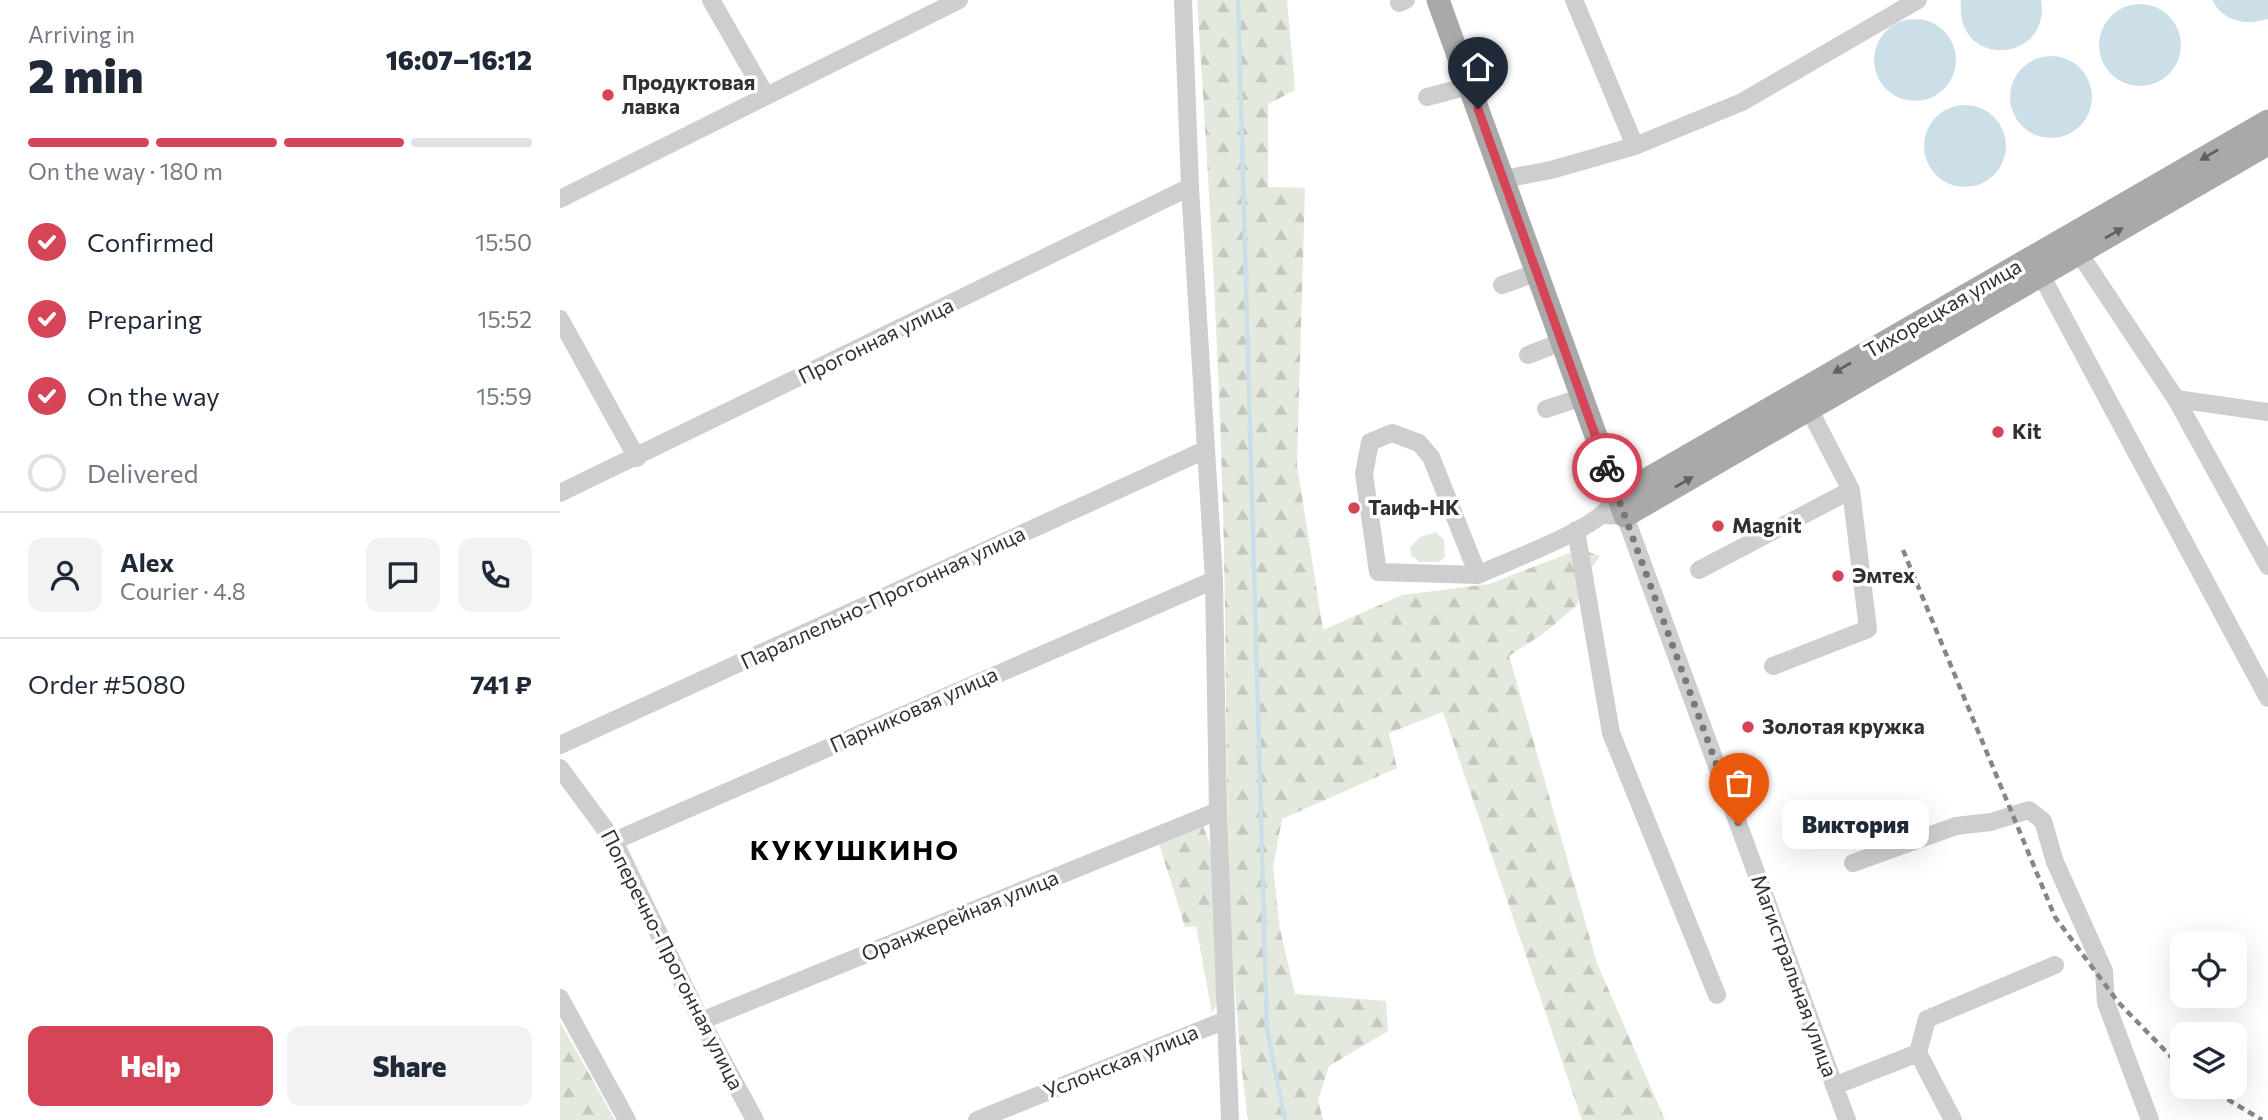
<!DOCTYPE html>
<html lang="en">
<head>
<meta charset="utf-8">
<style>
  :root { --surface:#fff; --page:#f2f2f3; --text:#1f2937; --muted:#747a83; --line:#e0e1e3; --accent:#d64557 }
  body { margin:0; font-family:Commissioner,sans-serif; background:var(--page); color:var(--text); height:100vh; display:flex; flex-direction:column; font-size:26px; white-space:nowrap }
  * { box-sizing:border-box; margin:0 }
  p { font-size:23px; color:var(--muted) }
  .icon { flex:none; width:38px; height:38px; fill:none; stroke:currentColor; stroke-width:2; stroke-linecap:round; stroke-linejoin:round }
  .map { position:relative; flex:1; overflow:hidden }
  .drawer { display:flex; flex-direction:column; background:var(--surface); width:560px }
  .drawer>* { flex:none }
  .buttons { position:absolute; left:1610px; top:931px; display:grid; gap:14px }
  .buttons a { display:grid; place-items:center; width:77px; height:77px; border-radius:14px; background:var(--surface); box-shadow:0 7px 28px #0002; font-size:35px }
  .pin { position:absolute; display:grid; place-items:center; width:60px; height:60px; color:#fff; margin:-72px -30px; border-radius:50% 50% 50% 0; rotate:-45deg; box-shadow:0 0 7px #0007 }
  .pin .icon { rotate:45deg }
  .courier { position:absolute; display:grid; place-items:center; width:70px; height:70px; margin:-35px; border:5px solid #d64557; border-radius:50%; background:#fff; color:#222; box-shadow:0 2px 9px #0007 }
  .bubble { position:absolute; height:49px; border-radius:14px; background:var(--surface); box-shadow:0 7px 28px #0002; font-size:23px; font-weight:800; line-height:49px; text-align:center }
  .summary em { font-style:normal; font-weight:800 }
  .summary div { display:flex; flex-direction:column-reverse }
  .summary { display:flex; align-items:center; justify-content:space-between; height:119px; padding:0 28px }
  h1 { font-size:46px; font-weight:800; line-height:52px }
  .bar { display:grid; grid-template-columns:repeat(4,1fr); gap:10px 7px; align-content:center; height:84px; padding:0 28px }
  .bar i { height:9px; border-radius:5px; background:var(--line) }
  .bar .current { background:var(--accent) }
  .bar p { grid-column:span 4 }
  .line { display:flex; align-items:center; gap:18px; padding:0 28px; border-top:2px solid var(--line) }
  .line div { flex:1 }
  .round { display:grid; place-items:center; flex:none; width:74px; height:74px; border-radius:14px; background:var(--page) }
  ol { padding:0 28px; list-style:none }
  li { display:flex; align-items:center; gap:21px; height:77px }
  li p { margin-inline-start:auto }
  li .icon { padding:7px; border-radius:50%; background:var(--accent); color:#fff; stroke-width:4 }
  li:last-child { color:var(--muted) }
  li i { width:38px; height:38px; border:4px solid var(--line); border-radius:50% }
  .cta { display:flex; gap:14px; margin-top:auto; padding:14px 28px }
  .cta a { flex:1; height:80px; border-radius:14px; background:var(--accent); color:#fff; font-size:28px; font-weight:800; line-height:80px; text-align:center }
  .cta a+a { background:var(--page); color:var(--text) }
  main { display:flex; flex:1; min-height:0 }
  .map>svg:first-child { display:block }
  .green { fill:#e4e9de }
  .forest { fill:url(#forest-firs) }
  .water { fill:#ccdfe8 }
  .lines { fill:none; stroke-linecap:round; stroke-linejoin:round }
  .stream { stroke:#ccdfe8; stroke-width:4.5 }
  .minor { stroke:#cecece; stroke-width:18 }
  .major { stroke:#a9a9a9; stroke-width:23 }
  .rail { stroke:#868686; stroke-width:4.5; stroke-dasharray:7 5; stroke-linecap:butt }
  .oneway { fill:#616161 }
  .done { stroke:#797979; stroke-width:7; stroke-dasharray:0 12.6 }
  .route { stroke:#d64557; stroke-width:9 }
  .poi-dot { fill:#d64557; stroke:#fff; stroke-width:2.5 }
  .labels { text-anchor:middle; stroke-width:7; stroke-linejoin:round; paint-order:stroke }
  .poi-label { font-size:21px; font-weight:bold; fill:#313131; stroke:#fff; text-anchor:start }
  .street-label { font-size:21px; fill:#313131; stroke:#fff }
  .district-label { font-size:28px; font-weight:bold; letter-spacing:2px; fill:#000; stroke:#fff }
</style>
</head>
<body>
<main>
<section class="drawer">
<div class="summary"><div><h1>2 min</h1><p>Arriving in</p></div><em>16:07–16:12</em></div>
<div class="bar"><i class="current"></i><i class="current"></i><i class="current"></i><i></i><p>On the way · 180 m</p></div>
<ol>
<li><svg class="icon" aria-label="check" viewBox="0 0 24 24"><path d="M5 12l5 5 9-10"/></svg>Confirmed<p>15:50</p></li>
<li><svg class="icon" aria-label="check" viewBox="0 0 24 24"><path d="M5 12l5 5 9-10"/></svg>Preparing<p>15:52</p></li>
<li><svg class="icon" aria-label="check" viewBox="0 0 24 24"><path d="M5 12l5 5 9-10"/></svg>On the way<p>15:59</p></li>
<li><i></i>Delivered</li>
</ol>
<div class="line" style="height:126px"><a class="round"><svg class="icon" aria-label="person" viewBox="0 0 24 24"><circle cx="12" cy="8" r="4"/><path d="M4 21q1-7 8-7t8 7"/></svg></a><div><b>Alex</b><p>Courier · 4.8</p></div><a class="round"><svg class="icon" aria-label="chat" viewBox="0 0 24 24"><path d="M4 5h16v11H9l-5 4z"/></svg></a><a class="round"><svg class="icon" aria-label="phone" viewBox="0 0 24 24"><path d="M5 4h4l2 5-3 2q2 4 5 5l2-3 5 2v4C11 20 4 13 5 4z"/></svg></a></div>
<div class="line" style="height:91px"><div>Order #5080</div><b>741 ₽</b></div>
<div class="cta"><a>Help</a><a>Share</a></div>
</section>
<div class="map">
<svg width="1708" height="1120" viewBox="0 0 1708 1120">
  <defs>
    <pattern id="forest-firs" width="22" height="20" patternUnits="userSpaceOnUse" patternTransform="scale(1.75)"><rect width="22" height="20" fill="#e4e9de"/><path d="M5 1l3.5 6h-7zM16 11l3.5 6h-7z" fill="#c4c8bf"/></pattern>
  </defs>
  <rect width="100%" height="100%" fill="#fff"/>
  <path class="green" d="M 876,532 L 884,540 L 885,557 L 879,562 L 859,562 L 851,555 L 850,547 L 860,537 Z
    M 660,925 L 661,995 L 652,1013 L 636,926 Z"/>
  <path class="forest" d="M 637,0 L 727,0 L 735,90 L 708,104 L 708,187 L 745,188 L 737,465 L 763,630 L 842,595 L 929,584 L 1020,549 L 1040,556 L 1025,577 L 1017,605 L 987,631 L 949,656 L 1037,963 L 1105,1120 L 1022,1120 L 883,712 L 829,733 L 837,768 L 722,819 L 713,867 L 720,929 L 735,994 L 826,1001 L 828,1031 L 769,1066 L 758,1100 L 763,1120 L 688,1120 C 663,932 668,741 664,552 C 660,368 649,184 637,0 Z
    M 643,826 L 650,844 L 660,925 L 625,927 L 599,844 Z
    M 0,1022 L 55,1120 L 0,1120 Z"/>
  <path class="water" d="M 1401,0 L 1481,0 C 1492,63 1394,71 1401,0 Z
    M 1652,0 L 1708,0 L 1708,19 C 1685,26 1664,22 1652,0 Z
    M1539 45a41 41 0 1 1 82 0a41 41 0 1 1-82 0Z
    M1314 60a41 41 0 1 1 82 0a41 41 0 1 1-82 0Z
    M1450 97a41 41 0 1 1 82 0a41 41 0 1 1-82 0Z
    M1364 146a41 41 0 1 1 82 0a41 41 0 1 1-82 0Z"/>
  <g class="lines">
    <path class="stream" d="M 678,0 L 707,1030 L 725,1120"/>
    <path class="minor" d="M 151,0 L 205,94
      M 623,0 L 630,187 L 654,580 L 658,811 L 670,1120
      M 1014,0 L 1075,146
      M 839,3 L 846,0
      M 867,97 L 909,86
      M 944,179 L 991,170 L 1075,146 L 1182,102 L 1358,0
      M 0,199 L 399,0
      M 1519,253 L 1616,399 L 1708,566
      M 1481,275 L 1708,698
      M 942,285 L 978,272
      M 0,319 L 77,458
      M 968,355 L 1004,341
      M 1616,399 L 1708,412
      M 986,409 L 1023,397
      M 0,493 L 630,187
      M 1043,515 L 1065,516 L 1287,1120
      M 1016,530 L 1051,733 L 1157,995
      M 1139,570 L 1291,490 L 1249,409
      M 918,575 L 818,572 L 804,474 L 810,442 L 832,433 L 859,443 L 871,457 L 918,575 C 949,560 1030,532 1049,507
      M 1213,666 L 1308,629 L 1291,490
      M 0,745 L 645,450
      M 0,768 L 54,841 L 141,1021 L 195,1120
      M 54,841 L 654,580
      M 1293,863 L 1396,826 L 1431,822 L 1469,810 L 1483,821 L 1495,862 L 1544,971 L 1546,1003 L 1590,1120
      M 0,998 L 67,1120
      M 141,1021 L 658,811
      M 1274,1086 L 1358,1053
      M 417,1120 L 666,1020
      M 1393,1120 L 1358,1053 L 1367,1019 L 1495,965"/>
    <path class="major" d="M 878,0 L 1065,516 L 1708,144
      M 1058,496 L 1708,121"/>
    <path class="rail" d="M 1343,550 L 1495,917 L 1558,1002 L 1622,1068
      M 1647,1087 L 1702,1120"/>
  </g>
  <defs><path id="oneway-solid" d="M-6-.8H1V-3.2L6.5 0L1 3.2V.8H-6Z" transform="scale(1.75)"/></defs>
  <g class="oneway">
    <use href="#oneway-solid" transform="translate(1649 155) rotate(150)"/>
    <use href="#oneway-solid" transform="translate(1554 233) rotate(-30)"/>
    <use href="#oneway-solid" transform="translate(1282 368) rotate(150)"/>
    <use href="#oneway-solid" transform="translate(1124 482) rotate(-30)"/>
  </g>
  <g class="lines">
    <path class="done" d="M 1047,468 L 1179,825"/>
    <path class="route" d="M 918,109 L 1047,468"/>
  </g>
  <g class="poi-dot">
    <circle cx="48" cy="95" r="7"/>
    <circle cx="1438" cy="432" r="7"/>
    <circle cx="794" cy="508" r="7"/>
    <circle cx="1158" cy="526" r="7"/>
    <circle cx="1278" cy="576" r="7"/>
    <circle cx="1188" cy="727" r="7"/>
  </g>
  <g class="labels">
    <g class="poi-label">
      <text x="62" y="90">Продуктовая<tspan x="62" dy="24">лавка</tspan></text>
      <text x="1452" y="439">Kit</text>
      <text x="808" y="515">Таиф-НК</text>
      <text x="1172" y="533">Magnit</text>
      <text x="1292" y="583">Эмтех</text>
      <text x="1202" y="734">Золотая кружка</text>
    </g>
    <g class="street-label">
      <text transform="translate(1383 309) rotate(-30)" y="7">Тихорецкая улица</text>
      <text transform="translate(316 341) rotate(-26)" y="7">Прогонная улица</text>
      <text transform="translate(323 598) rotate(-25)" y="7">Параллельно-Прогонная улица</text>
      <text transform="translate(354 710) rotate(-24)" y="7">Парниковая улица</text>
      <text transform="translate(400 916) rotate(-22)" y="7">Оранжерейная улица</text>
      <text transform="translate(112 960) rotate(63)" y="7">Поперечно-Прогонная улица</text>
      <text transform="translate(1234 976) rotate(70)" y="7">Магистральная улица</text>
      <text transform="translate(561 1062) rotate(-22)" y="7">Услонская улица</text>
    </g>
    <g class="district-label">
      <text x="295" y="860">КУКУШКИНО</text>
    </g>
  </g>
</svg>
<div class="buttons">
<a><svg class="icon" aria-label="locate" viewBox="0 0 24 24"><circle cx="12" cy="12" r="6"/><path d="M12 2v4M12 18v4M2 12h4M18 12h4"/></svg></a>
<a><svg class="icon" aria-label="layers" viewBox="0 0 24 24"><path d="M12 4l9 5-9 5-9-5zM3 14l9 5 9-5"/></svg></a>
</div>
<div class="pin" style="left:1179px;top:825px;background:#ea580c"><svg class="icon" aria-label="bag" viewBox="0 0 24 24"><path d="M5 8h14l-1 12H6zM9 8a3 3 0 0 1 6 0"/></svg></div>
<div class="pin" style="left:918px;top:109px;background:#1f2937"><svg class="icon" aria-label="home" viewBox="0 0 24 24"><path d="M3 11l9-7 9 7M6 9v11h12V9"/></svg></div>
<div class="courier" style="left:1047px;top:468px"><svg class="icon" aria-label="bike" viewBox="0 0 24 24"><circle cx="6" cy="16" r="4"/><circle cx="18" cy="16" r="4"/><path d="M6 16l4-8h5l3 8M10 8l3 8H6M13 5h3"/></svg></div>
<div class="bubble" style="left:1222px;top:800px;width:147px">Виктория</div>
</div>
</main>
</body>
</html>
